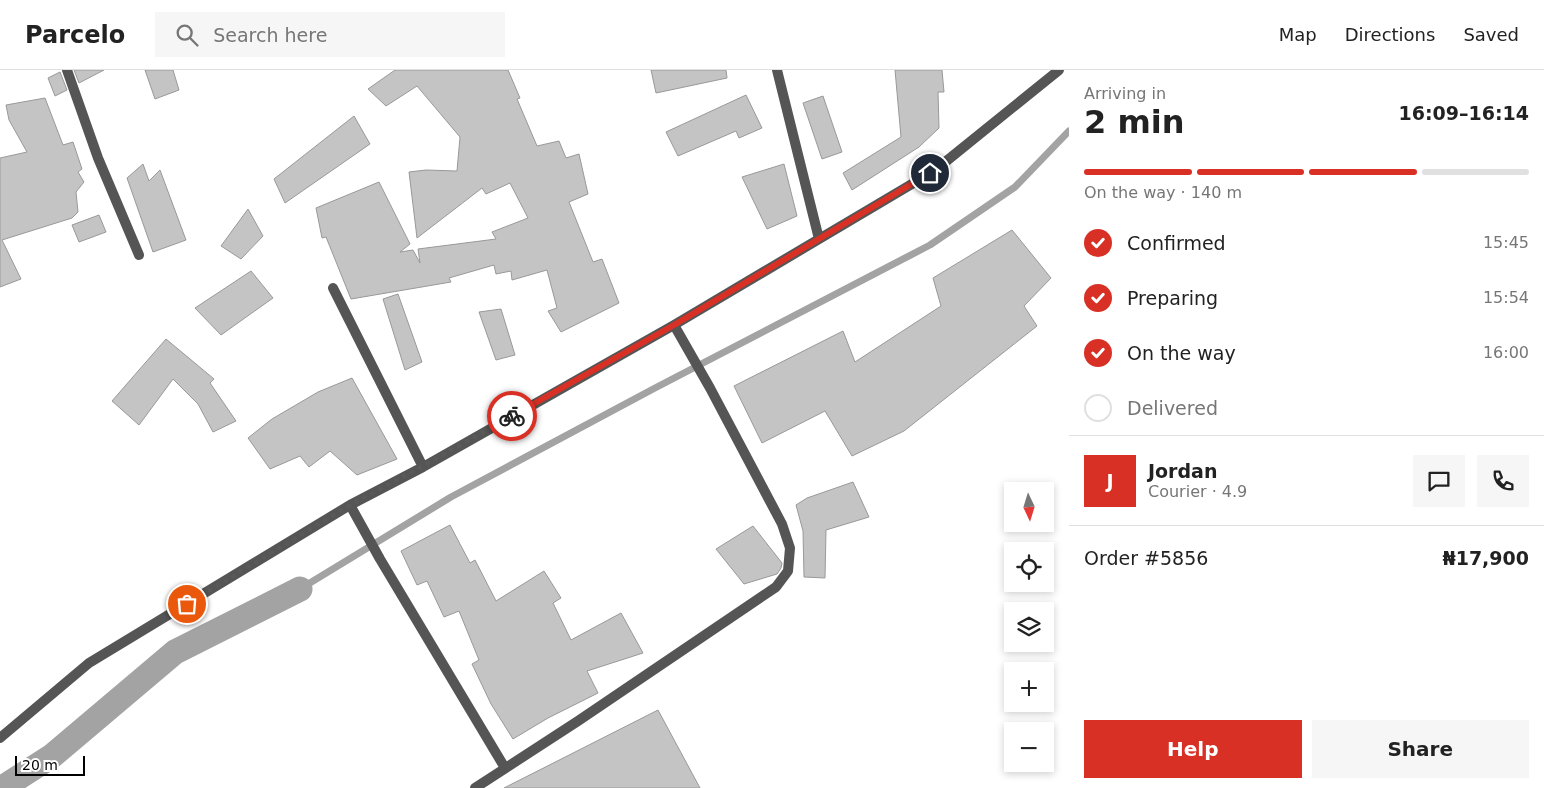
<!DOCTYPE html>
<html lang="en">
<head>
<meta charset="utf-8">
<style>
  :root { --surface:#fff; --page:#f6f6f6; --text:#222; --muted:#767676; --line:#e0e0e0; --accent:#d93025 }
  body { margin:0; font-family:"DejaVu Sans",sans-serif; background:var(--page); color:var(--text); height:100vh; display:flex; flex-direction:column; font-size:19px; white-space:nowrap }
  * { box-sizing:border-box; margin:0 }
  p { font-size:16px; color:var(--muted) }
  .icon { flex:none; width:28px; height:28px; fill:none; stroke:currentColor; stroke-width:2; stroke-linecap:round; stroke-linejoin:round }
  .map { position:relative; flex:1; overflow:hidden }
  .panel { display:flex; flex-direction:column; background:var(--surface); width:475px }
  .panel>* { flex:none }
  .needle { width:32px; rotate:176deg }
  .controls { position:absolute; left:1004px; top:412px; display:grid; gap:10px }
  .controls a { display:grid; place-items:center; width:50px; height:50px; border-radius:0px; background:var(--surface); box-shadow:0 2px 8px #0003; font-size:25px }
  .scale { position:absolute; left:15px; bottom:12px; width:70px; box-sizing:border-box; padding-left:5px; border:2px solid #000; border-top:0; font-size:14px; line-height:18px; white-space:nowrap; color:#000; -webkit-text-stroke:4px #fff; paint-order:stroke }
  .pin { position:absolute; display:grid; place-items:center; width:42px; height:42px; color:#fff; margin:-21px; border:2px solid #fff; border-radius:50%; box-shadow:0 1px 5px #0007 }
  .courier { position:absolute; display:grid; place-items:center; width:50px; height:50px; margin:-25px; border:4px solid #d93025; border-radius:50%; background:#fff; color:#222; box-shadow:0 1px 6px #0007 }
  .head em { font-style:normal; font-weight:700 }
  .head div { display:flex; flex-direction:column-reverse }
  .head { display:flex; align-items:center; justify-content:space-between; height:85px; padding:0 15px }
  h1 { font-size:32px; font-weight:700; line-height:38px }
  .bar { display:grid; grid-template-columns:repeat(4,1fr); gap:8px 5px; align-content:center; height:60px; padding:0 15px }
  .bar i { height:6px; border-radius:4px; background:var(--line) }
  .bar .active { background:var(--accent) }
  .bar p { grid-column:span 4 }
  .line { display:flex; align-items:center; gap:12px; padding:0 15px; border-top:1px solid var(--line) }
  .line div { flex:1 }
  .round { display:grid; place-items:center; flex:none; width:52px; height:52px; border-radius:0px; background:var(--page) }
  ol { padding:0 15px; list-style:none }
  li { display:flex; align-items:center; gap:15px; height:55px }
  li p { margin-inline-start:auto }
  li .icon { padding:5px; border-radius:50%; background:var(--accent); color:#fff; stroke-width:4 }
  li:last-child { color:var(--muted) }
  li i { width:28px; height:28px; border:2px solid var(--line); border-radius:50% }
  .action { display:flex; gap:10px; margin-top:auto; padding:10px 15px }
  .action a { flex:1; height:58px; border-radius:0px; background:var(--accent); color:#fff; font-size:20px; font-weight:700; line-height:58px; text-align:center }
  .action a+a { background:var(--page); color:var(--text) }
  header { display:flex; align-items:center; gap:30px; box-sizing:border-box; height:70px; padding:0 25px; background:var(--surface); border-bottom:1px solid var(--line) }
  header strong { font-size:24px }
  nav { display:flex; gap:28px; margin-inline-start:auto; font-size:18px }
  .search { width:350px; height:45px; background:var(--page); display:flex; align-items:center; gap:12px; box-sizing:border-box; padding:0 18px; border-radius:0px; color:var(--muted); font-size:19px }
  main { display:flex; flex:1; min-height:0 }
  .map>svg:first-child { display:block }
  .lines { fill:none; stroke-linecap:round; stroke-linejoin:round }
  .stream { stroke:#a3a3a3; stroke-width:7 }
  .canal { stroke:#a3a3a3; stroke-width:25 }
  .building { fill:#c4c4c4; stroke:#999 }
  .minor { stroke:#555; stroke-width:10 }
  .done { stroke:#595959; stroke-width:5; stroke-dasharray:0 9 }
  .route { stroke:#d93025; stroke-width:6 }
</style>
</head>
<body>
<header>
<strong>Parcelo</strong>
<div class="search"><svg class="icon" aria-label="search" viewBox="0 0 24 24"><circle cx="10" cy="10" r="6"/><path d="M15 15l6 6"/></svg>Search here</div>
<nav><a>Map</a><a>Directions</a><a>Saved</a></nav>
</header>
<main>
<div class="map">
<svg width="1069" height="718" viewBox="0 0 1069 718">
  <rect width="100%" height="100%" fill="#fff"/>
  <g class="lines">
    <path class="stream" d="M 300,519 L 451,427 L 655,318 L 930,175 L 1015,117 L 1069,61"/>
    <path class="canal" d="M 2,718 L 52,686 L 175,582 L 300,519"/>
  </g>
  <path class="building" d="M 74,0 L 104,0 L 79,13 Z
    M 145,0 L 173,0 L 179,20 L 155,29 Z
    M 395,0 L 508,0 L 520,28 L 517,29 L 537,76 L 559,71 L 566,88 L 579,84 L 588,124 L 569,132 L 593,192 L 602,189 L 619,233 L 561,262 L 548,241 L 557,238 L 547,200 L 512,210 L 511,201 L 496,204 L 494,195 L 449,208 L 451,212 L 351,229 L 326,167 L 322,168 L 316,138 L 379,112 L 410,174 L 400,182 L 413,180 L 420,193 L 418,179 L 496,169 L 492,162 L 528,148 L 510,113 L 486,124 L 482,118 L 417,168 L 409,102 L 426,100 L 457,101 L 460,67 L 417,16 L 386,36 L 368,19 Z
    M 651,0 L 726,0 L 727,8 L 656,23 Z
    M 895,0 L 942,0 L 944,22 L 938,22 L 939,58 L 919,77 L 852,120 L 843,103 L 901,67 Z
    M 60,2 L 67,20 L 55,26 L 48,8 Z
    M 746,25 L 762,58 L 739,68 L 736,61 L 678,86 L 666,62 Z
    M 823,26 L 842,82 L 822,89 L 803,33 Z
    M 45,28 L 63,75 L 73,72 L 82,99 L 78,102 L 84,112 L 76,122 L 78,142 L 72,148 L 2,170 L 21,209 L 0,217 L 0,88 L 27,82 L 9,50 L 6,35 Z
    M 354,46 L 370,74 L 285,133 L 274,109 Z
    M 143,94 L 149,111 L 160,100 L 186,170 L 153,182 L 127,108 Z
    M 784,94 L 797,146 L 767,159 L 742,107 Z
    M 248,139 L 263,166 L 241,189 L 221,176 Z
    M 99,145 L 106,162 L 79,172 L 72,155 Z
    M 1012,160 L 1051,208 L 1024,236 L 1037,256 L 904,361 L 852,386 L 825,341 L 762,373 L 734,316 L 843,261 L 855,292 L 941,236 L 933,208 Z
    M 251,201 L 273,228 L 221,265 L 195,238 Z
    M 398,224 L 422,292 L 405,300 L 383,229 Z
    M 501,239 L 515,285 L 496,290 L 479,242 Z
    M 166,269 L 214,309 L 210,313 L 236,351 L 213,362 L 198,334 L 173,309 L 139,355 L 112,331 Z
    M 352,308 L 397,389 L 357,405 L 330,381 L 309,397 L 300,386 L 270,399 L 248,368 L 272,349 L 318,322 Z
    M 853,412 L 869,447 L 826,460 L 825,508 L 804,507 L 803,461 L 796,435 L 807,428 Z
    M 450,455 L 470,493 L 475,490 L 496,531 L 544,501 L 561,528 L 553,533 L 571,570 L 621,543 L 643,583 L 587,601 L 598,623 L 548,648 L 513,669 L 491,634 L 472,594 L 479,590 L 459,541 L 444,547 L 427,511 L 417,515 L 401,481 Z
    M 753,456 L 782,493 L 781,498 L 777,504 L 744,514 L 716,479 Z
    M 658,640 L 700,718 L 504,718 Z"/>
  <g class="lines">
    <path class="minor" d="M 67,0 L 98,88 L 139,185
      M 777,0 L 819,169
      M 333,218 L 423,397
      M 350,435 L 380,489 L 505,698
      M 0,668 L 89,593 L 350,435 L 423,397 L 674,255 L 922,108 L 939,97 L 1059,0
      M 475,718 L 578,651 L 776,517 L 788,501 L 790,478 L 782,454 L 710,318 L 674,255"/>
  </g>
  <g class="lines">
    <path class="done" d="M 187,534 L 350,435 L 423,396 L 512,346"/>
    <path class="route" d="M 512,346 L 674,255 L 930,103"/>
  </g>
</svg>
<div class="controls">
<a><svg class="needle" viewBox="-14 -14 28 28"><path d="M0-13l5 13h-10z" fill="#e53935"/><path d="M0 13l5-13h-10z" fill="#767676"/></svg></a>
<a><svg class="icon" aria-label="locate" viewBox="0 0 24 24"><circle cx="12" cy="12" r="6"/><path d="M12 2v4M12 18v4M2 12h4M18 12h4"/></svg></a>
<a><svg class="icon" aria-label="layers" viewBox="0 0 24 24"><path d="M12 4l9 5-9 5-9-5zM3 14l9 5 9-5"/></svg></a>
<a>+</a>
<a>−</a>
</div>
<div class="scale">20 m</div>
<div class="pin" style="left:187px;top:534px;background:#ea580c"><svg class="icon" aria-label="bag" viewBox="0 0 24 24"><path d="M5 8h14l-1 12H6zM9 8a3 3 0 0 1 6 0"/></svg></div>
<div class="pin" style="left:930px;top:103px;background:#1f2937"><svg class="icon" aria-label="home" viewBox="0 0 24 24"><path d="M3 11l9-7 9 7M6 9v11h12V9"/></svg></div>
<div class="courier" style="left:512px;top:346px"><svg class="icon" aria-label="bike" viewBox="0 0 24 24"><circle cx="6" cy="16" r="4"/><circle cx="18" cy="16" r="4"/><path d="M6 16l4-8h5l3 8M10 8l3 8H6M13 5h3"/></svg></div>
</div>
<section class="panel">
<div class="head"><div><h1>2 min</h1><p>Arriving in</p></div><em>16:09–16:14</em></div>
<div class="bar"><i class="active"></i><i class="active"></i><i class="active"></i><i></i><p>On the way · 140 m</p></div>
<ol>
<li><svg class="icon" aria-label="check" viewBox="0 0 24 24"><path d="M5 12l5 5 9-10"/></svg>Confirmed<p>15:45</p></li>
<li><svg class="icon" aria-label="check" viewBox="0 0 24 24"><path d="M5 12l5 5 9-10"/></svg>Preparing<p>15:54</p></li>
<li><svg class="icon" aria-label="check" viewBox="0 0 24 24"><path d="M5 12l5 5 9-10"/></svg>On the way<p>16:00</p></li>
<li><i></i>Delivered</li>
</ol>
<div class="line" style="height:90px"><b class="round" style="background:var(--accent);color:#fff">J</b><div><b>Jordan</b><p>Courier · 4.9</p></div><a class="round"><svg class="icon" aria-label="chat" viewBox="0 0 24 24"><path d="M4 5h16v11H9l-5 4z"/></svg></a><a class="round"><svg class="icon" aria-label="phone" viewBox="0 0 24 24"><path d="M5 4h4l2 5-3 2q2 4 5 5l2-3 5 2v4C11 20 4 13 5 4z"/></svg></a></div>
<div class="line" style="height:65px"><div>Order #5856</div><b>₦17,900</b></div>
<div class="action"><a>Help</a><a>Share</a></div>
</section>
</main>
</body>
</html>
